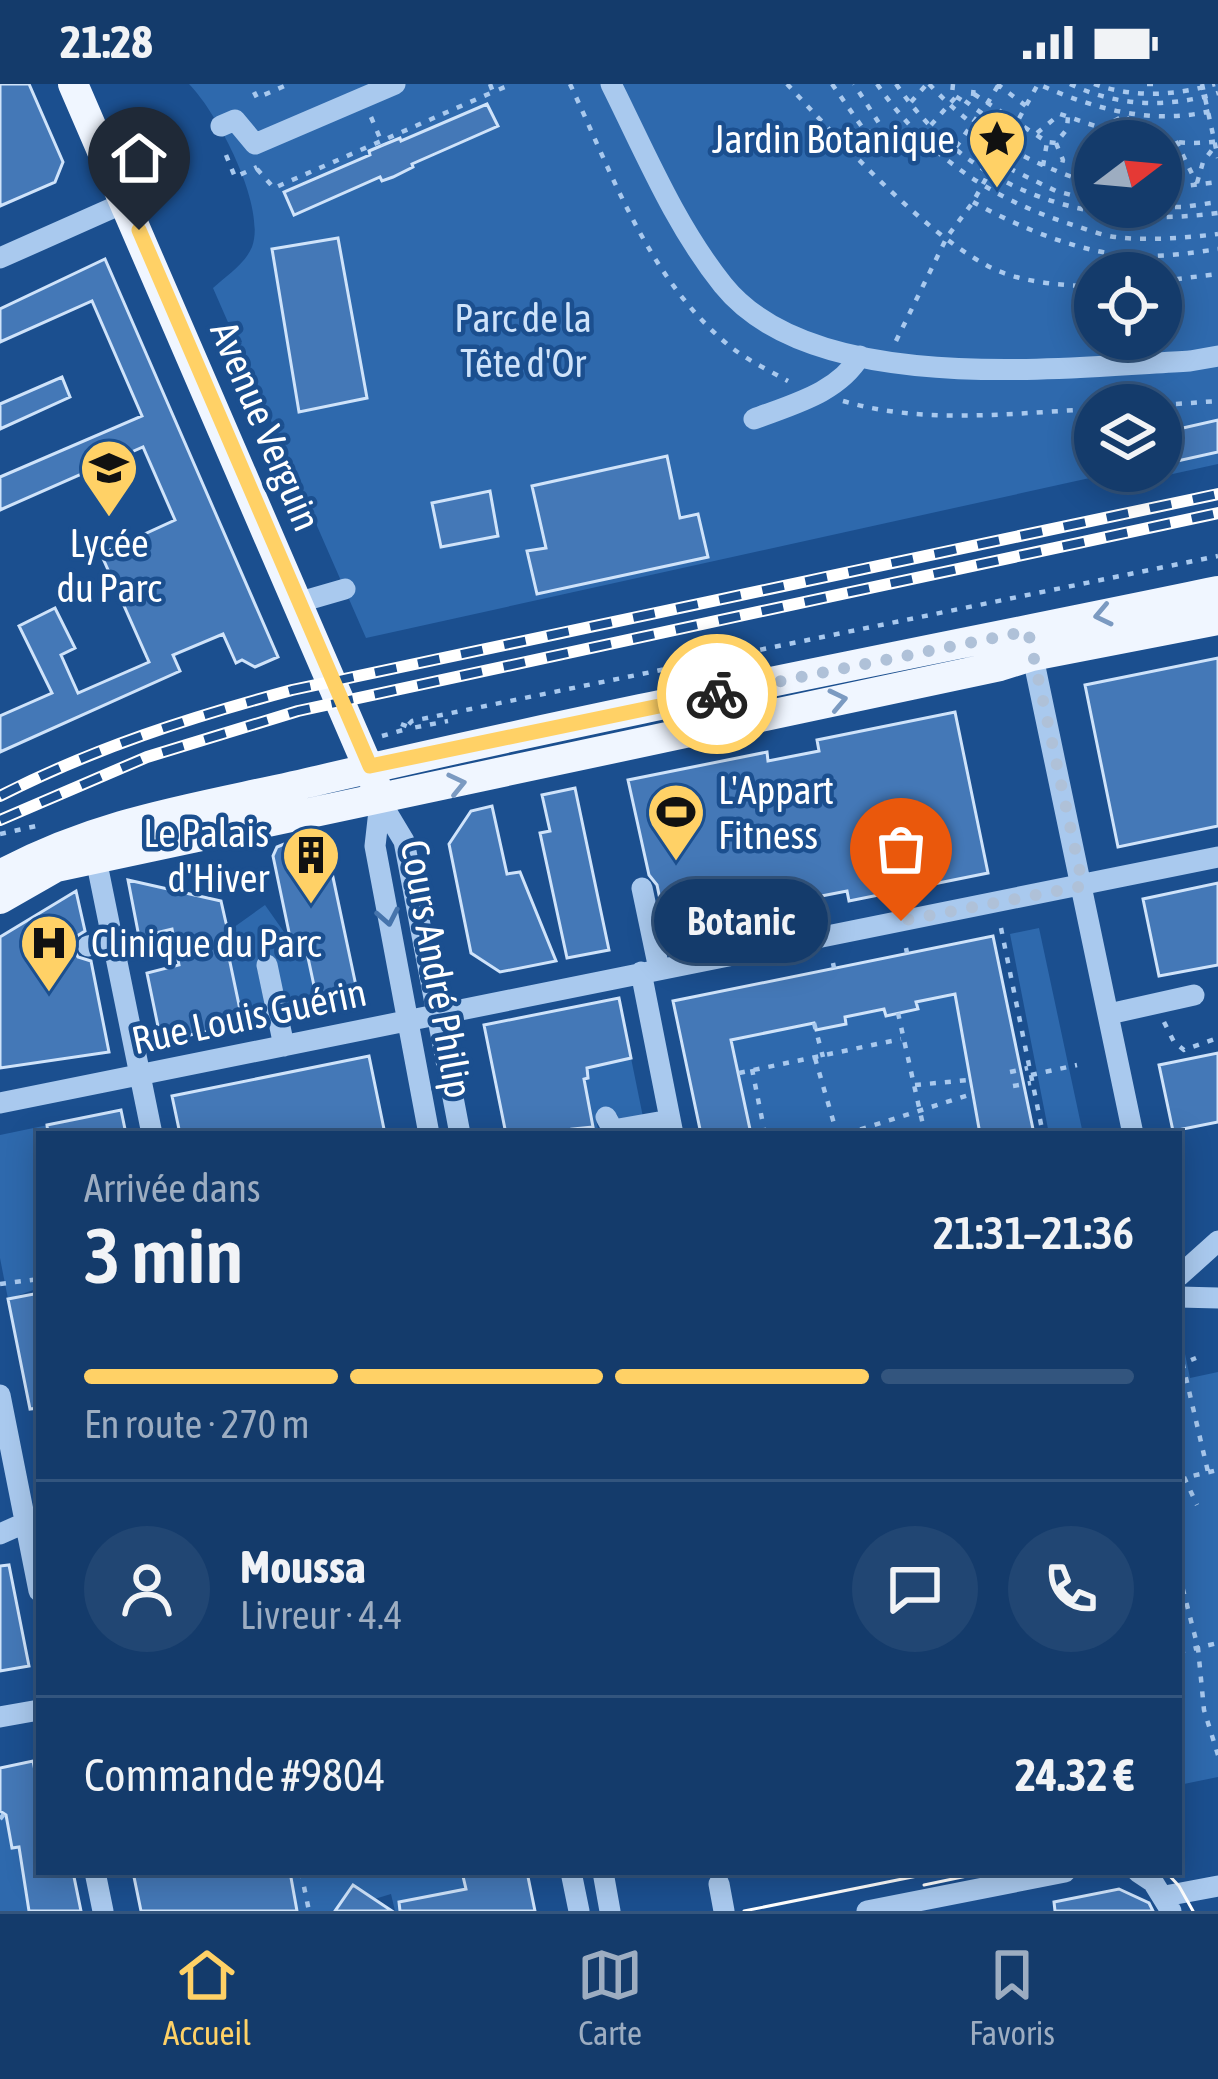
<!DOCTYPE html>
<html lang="fr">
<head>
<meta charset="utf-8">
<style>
  :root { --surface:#143b6b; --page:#214673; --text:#f1f3f6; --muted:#9dadc1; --line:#33557e; --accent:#ffd166 }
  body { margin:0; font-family:"Asap Condensed",sans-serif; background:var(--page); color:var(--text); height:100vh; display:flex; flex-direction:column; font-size:45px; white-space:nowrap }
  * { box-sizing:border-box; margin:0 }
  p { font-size:39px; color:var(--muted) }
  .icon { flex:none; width:66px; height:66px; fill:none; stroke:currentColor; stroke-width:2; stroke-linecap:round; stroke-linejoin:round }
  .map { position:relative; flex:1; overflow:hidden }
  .side { position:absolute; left:36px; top:1047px; width:1146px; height:744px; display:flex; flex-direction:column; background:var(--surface); border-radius:0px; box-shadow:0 6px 30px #0003,0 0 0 3px var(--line) }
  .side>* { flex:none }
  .needle { width:78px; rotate:74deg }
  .buttons { position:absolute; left:1074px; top:36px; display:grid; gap:24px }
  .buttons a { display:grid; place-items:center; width:108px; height:108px; border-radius:50%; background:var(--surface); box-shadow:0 6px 30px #0003,0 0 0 3px var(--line); font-size:60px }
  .pin { position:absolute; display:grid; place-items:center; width:102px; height:102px; color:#fff; margin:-123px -51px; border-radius:50% 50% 50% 0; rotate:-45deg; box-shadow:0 0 12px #0007 }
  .pin .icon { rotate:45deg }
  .courier { position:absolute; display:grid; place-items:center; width:120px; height:120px; margin:-60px; border:9px solid #ffd166; border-radius:50%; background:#fff; color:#222; box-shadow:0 3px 15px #0007 }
  .bubble { position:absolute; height:84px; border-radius:42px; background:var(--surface); box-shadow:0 6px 30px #0003,0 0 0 3px var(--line); font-size:39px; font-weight:600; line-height:84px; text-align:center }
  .summary em { font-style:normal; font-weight:600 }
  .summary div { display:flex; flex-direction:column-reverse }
  .summary { display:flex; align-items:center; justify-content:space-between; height:204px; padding:0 48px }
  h1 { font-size:78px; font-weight:600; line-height:90px }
  .bar { display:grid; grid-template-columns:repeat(4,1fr); gap:18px 12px; align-content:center; height:144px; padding:0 48px }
  .bar i { height:15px; border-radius:9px; background:var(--line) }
  .bar .current { background:var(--accent) }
  .bar p { grid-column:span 4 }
  .line { display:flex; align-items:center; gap:30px; padding:0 48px; border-top:3px solid var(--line) }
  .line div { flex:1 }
  .round { display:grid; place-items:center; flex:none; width:126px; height:126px; border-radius:63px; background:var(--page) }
  .status { display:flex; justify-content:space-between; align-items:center; height:84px; padding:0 60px; background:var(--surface); direction:ltr }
  .status svg { height:33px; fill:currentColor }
  .tabs { display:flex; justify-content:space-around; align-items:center; height:168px; border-top:3px solid var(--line); background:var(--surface); font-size:33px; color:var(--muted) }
  .tabs a { display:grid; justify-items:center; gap:6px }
  .tabs .current { color:var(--accent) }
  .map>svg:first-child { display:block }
  .green { fill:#2e69ad; fill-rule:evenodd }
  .building { fill:#4478b7; stroke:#cfe3fa; stroke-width:3 }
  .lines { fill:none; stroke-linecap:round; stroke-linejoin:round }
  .path { stroke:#a9c9ee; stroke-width:4.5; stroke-dasharray:6 9; stroke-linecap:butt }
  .minor { stroke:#a9c9ee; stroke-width:21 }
  .major { stroke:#f0f6ff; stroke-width:30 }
  .tram { stroke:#fff; stroke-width:3 }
  .rail-casing { stroke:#fff; stroke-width:12 }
  .rail { stroke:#1b4f8f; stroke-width:8; stroke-dasharray:22; stroke-linecap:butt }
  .oneway { stroke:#7b9ac1 }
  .oneway2 { stroke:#4674ac }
  .done { stroke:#afc1d8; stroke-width:12; stroke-dasharray:0 21.6 }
  .route { stroke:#ffd166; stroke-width:15 }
  .labels { text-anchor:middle; stroke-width:9; stroke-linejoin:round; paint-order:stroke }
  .poi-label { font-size:39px; fill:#fff; stroke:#1b4f8f; text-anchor:end }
  .park-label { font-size:39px; fill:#cfe3fa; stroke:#1b4f8f }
  .street-label { font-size:39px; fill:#fff; stroke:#1b4f8f }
</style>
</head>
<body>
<div class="status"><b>21:28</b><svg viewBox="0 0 49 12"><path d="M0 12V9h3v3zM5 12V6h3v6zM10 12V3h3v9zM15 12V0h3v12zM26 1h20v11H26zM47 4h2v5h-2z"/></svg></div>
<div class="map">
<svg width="1218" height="1827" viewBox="0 0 1218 1827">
  <rect width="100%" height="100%" fill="#1b4f8f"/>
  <path class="green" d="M 189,0 L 1218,0 L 1218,380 L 1150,395 L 1117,388 L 366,554 L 213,204 C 226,192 245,180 252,163 C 267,123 217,28 189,0 ZM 1095,57 L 1161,57 L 1161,123 L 1095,123 ZM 1095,189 L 1161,189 L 1161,255 L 1095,255 ZM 1095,321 L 1161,321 L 1161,387 L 1095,387 Z
    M 265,821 L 291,858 L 304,855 L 318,919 L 286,925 L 276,879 L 257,884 L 267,931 L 242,935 L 227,864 L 239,861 L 230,846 Z
    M 1039,844 L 1083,1050 L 1049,1050 L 1010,850 Z
    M 955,910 L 977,1002 L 970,1004 L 980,1050 L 751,1050 L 731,956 Z
    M 631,974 L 643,1033 L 619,1038 L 617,1030 L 596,1035 L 599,1050 L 550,1050 L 578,996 L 588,994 L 587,984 Z
    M 72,1036 L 75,1050 L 39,1050 L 39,1204 L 8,1215 L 0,1174 L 0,1051 Z
    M 1179,1241 L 1190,1294 L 1218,1288 L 1218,1693 L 1179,1701 Z
    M 0,1727 L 13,1736 L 16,1748 L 9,1750 L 12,1764 L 19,1763 L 34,1801 L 24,1803 L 29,1827 L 0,1827 Z
    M 290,1788 L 462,1788 L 466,1805 L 407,1816 L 409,1827 L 395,1827 L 391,1810 L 335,1827 L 297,1827 Z"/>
  <path class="building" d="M 0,0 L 29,0 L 63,78 L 55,98 L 0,122 Z
    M 487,20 L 498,42 L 412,80 L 413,83 L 393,93 L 382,97 L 380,93 L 294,131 L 284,108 L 370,71 L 369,67 L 383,61 L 400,54 L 401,57 Z
    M 338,154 L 367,314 L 299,328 L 272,165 Z
    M 105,175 L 278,573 L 255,583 L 242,576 L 236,579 L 223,550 L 173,571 L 180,587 L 0,668 L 0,632 L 52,609 L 19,542 L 55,524 L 75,564 L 61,571 L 78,609 L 149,578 L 101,470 L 175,436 L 143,363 L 0,426 L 0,393 L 142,332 L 92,217 L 0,258 L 0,225 Z
    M 62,293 L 70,313 L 0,345 L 0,320 Z
    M 1218,336 L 1218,368 L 1164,380 L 1161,349 Z
    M 667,372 L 680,434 L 698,430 L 708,473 L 537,510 L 527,467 L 546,464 L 532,402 Z
    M 490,407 L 498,452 L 441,463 L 432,419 Z
    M 1218,574 L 1218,742 L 1118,763 L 1085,601 Z
    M 955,628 L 988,789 L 849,817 L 847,807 L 796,817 L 799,828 L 668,854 L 657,801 L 649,791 L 628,696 L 767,668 L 768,677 L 819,667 L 817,656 Z
    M 575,704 L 609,866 L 567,874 L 540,749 L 550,747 L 542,711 Z
    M 492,722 L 507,790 L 520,788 L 556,877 L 500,888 L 471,869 L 449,760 L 471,727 Z
    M 289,758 L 296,760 L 315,789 L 331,784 L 359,916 L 319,925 L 304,855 L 291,858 L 273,772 L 277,763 Z
    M 128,796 L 221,817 L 226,839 L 240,861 L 227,864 L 243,940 L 161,957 L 147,889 L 179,881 L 172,845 L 139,853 Z
    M 1218,799 L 1218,881 L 1159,892 L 1143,815 Z
    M 76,807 L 85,847 L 77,852 L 73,864 L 78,873 L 91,877 L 109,968 L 0,984 L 0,853 Z
    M 993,852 L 1034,1050 L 980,1050 L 955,910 L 916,918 L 918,925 L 886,932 L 884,925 L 845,933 L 846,940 L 816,946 L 814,939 L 731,956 L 751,1050 L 701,1050 L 673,917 Z
    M 619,914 L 631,974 L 587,984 L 588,994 L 584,995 L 593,1043 L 572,1045 L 573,1050 L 506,1050 L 484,941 Z
    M 1218,969 L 1218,1038 L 1173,1047 L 1159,981 Z
    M 369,972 L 385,1050 L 180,1050 L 172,1012 Z
    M 121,1026 L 126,1050 L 48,1050 L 47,1041 Z
    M 39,1209 L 39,1324 L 30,1325 L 8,1215 Z
    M 9,1481 L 29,1582 L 0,1587 L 0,1482 Z
    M 33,1677 L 35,1687 L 39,1686 L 39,1788 L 73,1788 L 81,1827 L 29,1827 L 19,1763 L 12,1764 L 6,1731 L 0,1727 L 0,1684 Z
    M 133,1788 L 290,1788 L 297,1827 L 141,1827 Z
    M 462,1788 L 527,1788 L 535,1827 L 400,1827 L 399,1818 L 466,1805 Z
    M 353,1801 L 392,1827 L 335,1827 Z
    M 1119,1805 L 1149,1819 L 1153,1827 L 1055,1827 L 1054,1818 Z"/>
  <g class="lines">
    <path class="path" d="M 490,0 L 493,8 L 512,0
      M 570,0 C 614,94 649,197 732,264 C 749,277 770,287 788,297
      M 787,0 C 838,55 921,146 986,181 C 1016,198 1061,202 1095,202
      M 832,0 L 862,43 L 877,53 L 884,47 L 854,0
      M 877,0 C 925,70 989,114 1070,140 C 1084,144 1100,151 1115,153 C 1149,157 1184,154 1218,150
      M 896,0 C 971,110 1092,146 1218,129
      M 929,0 C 979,53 1026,78 1095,101
      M 953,0 L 952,10 L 963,17
      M 997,0 L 1026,22
      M 1070,0 C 1118,23 1168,24 1218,9
      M 1094,0 C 1134,14 1174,12 1215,0
      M 1147,0 L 1162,0
      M 1202,0 L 1218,74
      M 254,8 L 257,14 L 289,0
      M 974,10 L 1047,58 L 1056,59 L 1067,45 L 1068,32
      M 973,12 L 974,0
      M 965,17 L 1009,49
      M 911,18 L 927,0
      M 987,20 L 999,0
      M 371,33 L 383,61
      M 931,41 L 955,14
      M 1101,44 L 1125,31 C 1141,59 1188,62 1218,57
      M 1037,49 L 1060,30 L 1101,44 L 1109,57
      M 1176,57 L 1197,100
      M 1056,59 L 1063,76 L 1060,87
      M 956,63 L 980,29
      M 226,71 L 235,93 L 257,83
      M 996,78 L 1056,107 L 1095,117
      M 1043,82 L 1047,58
      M 257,85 L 274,104 L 493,8
      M 1076,94 L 1086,70 L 1095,68
      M 1197,99 L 1203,78 L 1215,62
      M 1161,105 L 1218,98
      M 973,118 C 1015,141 1066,163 1114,170 C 1147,175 1185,170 1218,165
      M 1115,123 L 1183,123 L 1218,118
      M 1161,197 L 1218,190
      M 896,257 L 947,153 L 973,118 L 1038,0 C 1094,25 1156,43 1218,25
      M 843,317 C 923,341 1013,329 1095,325
      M 1161,321 L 1218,317
      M 401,640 L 412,644 L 448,637
      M 382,652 L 403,646 L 412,637 L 1218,472
      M 0,750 L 41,741
      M 1001,844 L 1043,1050
      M 906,864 L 907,869
      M 833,879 L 834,884
      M 898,929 L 925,1050
      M 1164,938 L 1174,958 L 1184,966 L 1218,954
      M 814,939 L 823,973
      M 815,974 L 837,1050
      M 752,985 L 765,1050
      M 1010,988 L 1028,984
      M 739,989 L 901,955
      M 1031,991 L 1077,981
      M 915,1001 L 969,996
      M 1013,1002 L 1031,999
      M 846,1050 L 972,1010
      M 0,1200 L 39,1195
      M 1179,1264 L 1208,1388
      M 1191,1276 L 1196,1274
      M 1184,1393 L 1197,1421
      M 1179,1395 L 1218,1386
      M 1179,1490 L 1198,1564 L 1204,1626 L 1218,1671
      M 1179,1568 L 1218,1559
      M 0,1735 L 4,1730
      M 301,1788 L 309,1827"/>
    <path class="minor" d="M 611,0 C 645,68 675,141 723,201 C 813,313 1061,284 1190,277 L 1218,272
      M 221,42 L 235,36 L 255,60 L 395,0
      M 0,174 L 126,118
      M 754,335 C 793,320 838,309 860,272
      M 300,518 L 345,505
      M 1030,559 L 1133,1050
      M 380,717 L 404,757 L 460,1050
      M 380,718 L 375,762 L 429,1050
      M 96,775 L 152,1050
      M 642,804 L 659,885
      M 88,862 L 111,857
      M 267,881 L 284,962
      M 641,888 L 673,1050
      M 1109,930 L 1194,911
      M 0,1019 L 1218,773
      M 606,1033 L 613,1046 L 670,1036
      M 1179,1192 L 1218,1157
      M 1179,1213 L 1218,1214
      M 0,1311 L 39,1507
      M 0,1450 L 38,1433
      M 0,1633 L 39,1626
      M 95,1788 L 103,1827
      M 571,1788 L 579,1827
      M 603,1788 L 610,1827
      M 1138,1788 L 1153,1798 L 1171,1827
      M 719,1800 L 724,1827
      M 1165,1812 L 1218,1802
      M 867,1827 L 1065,1788"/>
    <path class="major" d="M 73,0 L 375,699
      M 0,791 C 106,734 206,723 320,696 C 618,626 919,569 1218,507
      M 0,815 L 56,783 L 1000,582 L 1032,572 L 1218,536"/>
    <path class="tram" d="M 1166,1788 L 1179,1802 L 1193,1827
      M 924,1801 L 986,1788
      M 744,1827 L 937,1788"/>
    <defs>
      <path id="rail" d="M 0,712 C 94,664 191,633 292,606 L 1218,410
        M 0,736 L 147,673 L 298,627 L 1218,429"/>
    </defs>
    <use href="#rail" class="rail-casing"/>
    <use href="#rail" class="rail"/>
  </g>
  <defs><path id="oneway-chevron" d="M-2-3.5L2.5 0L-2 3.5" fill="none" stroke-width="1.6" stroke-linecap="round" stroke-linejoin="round" transform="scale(3)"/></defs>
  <g class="oneway">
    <use href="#oneway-chevron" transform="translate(1103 531) rotate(168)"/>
    <use href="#oneway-chevron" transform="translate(838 616) rotate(-12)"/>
    <use href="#oneway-chevron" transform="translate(457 700) rotate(-13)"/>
  </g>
  <use class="oneway2" href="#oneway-chevron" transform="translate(388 833) rotate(79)"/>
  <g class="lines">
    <path class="done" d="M 717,610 L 1028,547 L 1083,802 L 901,837"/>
    <path class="route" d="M 139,146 L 370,682 L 717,610"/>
  </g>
  <defs>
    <symbol id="sight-pin" viewBox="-11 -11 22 30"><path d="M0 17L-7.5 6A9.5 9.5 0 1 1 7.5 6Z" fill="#ffd166" stroke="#1b4f8f"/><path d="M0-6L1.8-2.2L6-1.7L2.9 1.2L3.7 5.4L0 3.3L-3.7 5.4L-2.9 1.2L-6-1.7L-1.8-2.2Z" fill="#111"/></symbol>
    <symbol id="school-pin" viewBox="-11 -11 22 30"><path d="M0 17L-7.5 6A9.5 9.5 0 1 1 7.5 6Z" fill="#ffd166" stroke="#1b4f8f"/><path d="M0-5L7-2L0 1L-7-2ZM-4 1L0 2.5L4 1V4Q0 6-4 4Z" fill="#111"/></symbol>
    <symbol id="stadium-pin" viewBox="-11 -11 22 30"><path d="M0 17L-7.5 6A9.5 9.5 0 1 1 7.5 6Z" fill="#ffd166" stroke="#1b4f8f"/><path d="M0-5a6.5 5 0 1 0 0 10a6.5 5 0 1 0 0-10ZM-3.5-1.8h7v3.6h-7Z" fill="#111"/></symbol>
    <symbol id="building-pin" viewBox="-11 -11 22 30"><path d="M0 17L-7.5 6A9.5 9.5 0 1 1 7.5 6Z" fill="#ffd166" stroke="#1b4f8f"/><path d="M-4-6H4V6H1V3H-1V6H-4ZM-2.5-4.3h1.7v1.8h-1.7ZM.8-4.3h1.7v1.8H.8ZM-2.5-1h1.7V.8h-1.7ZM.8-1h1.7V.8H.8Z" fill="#111"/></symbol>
    <symbol id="hospital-pin" viewBox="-11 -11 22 30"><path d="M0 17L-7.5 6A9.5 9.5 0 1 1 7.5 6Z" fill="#ffd166" stroke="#1b4f8f"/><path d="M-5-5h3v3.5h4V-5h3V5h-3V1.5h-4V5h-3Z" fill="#111"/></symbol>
  </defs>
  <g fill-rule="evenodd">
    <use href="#sight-pin" x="964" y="22" width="66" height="90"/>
    <use href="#school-pin" x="76" y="351" width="66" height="90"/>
    <use href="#stadium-pin" x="643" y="695" width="66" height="90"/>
    <use href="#building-pin" x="278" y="738" width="66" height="90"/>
    <use href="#hospital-pin" x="16" y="826" width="66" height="90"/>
  </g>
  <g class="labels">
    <g class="poi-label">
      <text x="955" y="69">Jardin Botanique</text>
      <text x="109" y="473" text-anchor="middle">Lycée<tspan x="109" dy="45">du Parc</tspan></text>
      <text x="718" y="720" text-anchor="start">L'Appart<tspan x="718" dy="45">Fitness</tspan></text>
      <text x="269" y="763">Le Palais<tspan x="269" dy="45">d'Hiver</tspan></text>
      <text x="91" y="873" text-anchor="start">Clinique du Parc</text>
    </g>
    <g class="park-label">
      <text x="523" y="248">Parc de la<tspan x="523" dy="45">Tête d'Or</tspan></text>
    </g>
    <g class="street-label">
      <text transform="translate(266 342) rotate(67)" y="14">Avenue Verguin</text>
      <text transform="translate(437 885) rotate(80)" y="14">Cours André Philip</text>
      <text transform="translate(249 932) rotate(-12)" y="14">Rue Louis Guérin</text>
    </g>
  </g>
</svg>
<div class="buttons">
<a><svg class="needle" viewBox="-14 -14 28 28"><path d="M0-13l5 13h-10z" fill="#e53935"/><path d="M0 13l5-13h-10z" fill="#9dadc1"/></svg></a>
<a><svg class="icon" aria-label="locate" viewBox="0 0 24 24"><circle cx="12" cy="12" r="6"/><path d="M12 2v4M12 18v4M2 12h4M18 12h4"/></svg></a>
<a><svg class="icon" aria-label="layers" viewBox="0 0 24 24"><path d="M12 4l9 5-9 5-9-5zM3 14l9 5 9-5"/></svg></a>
</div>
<div class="pin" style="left:901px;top:837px;background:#ea580c"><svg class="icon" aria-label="bag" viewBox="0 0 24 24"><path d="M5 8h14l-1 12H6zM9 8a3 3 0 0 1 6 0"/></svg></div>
<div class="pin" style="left:139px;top:146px;background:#1f2937"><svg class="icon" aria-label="home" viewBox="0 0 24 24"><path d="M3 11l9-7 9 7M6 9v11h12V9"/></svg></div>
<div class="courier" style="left:717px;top:610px"><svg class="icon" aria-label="bike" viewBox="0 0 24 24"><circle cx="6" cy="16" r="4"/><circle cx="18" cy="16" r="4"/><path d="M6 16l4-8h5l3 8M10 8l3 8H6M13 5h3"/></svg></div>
<div class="bubble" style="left:654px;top:795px;width:174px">Botanic</div>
<section class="side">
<div class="summary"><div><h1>3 min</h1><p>Arrivée dans</p></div><em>21:31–21:36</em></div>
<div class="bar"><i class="current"></i><i class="current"></i><i class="current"></i><i></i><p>En route · 270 m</p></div>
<div class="line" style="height:216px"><a class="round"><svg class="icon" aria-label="person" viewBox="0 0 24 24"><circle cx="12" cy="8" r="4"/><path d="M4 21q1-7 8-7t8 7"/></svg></a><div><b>Moussa</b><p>Livreur · 4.4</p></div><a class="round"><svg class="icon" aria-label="chat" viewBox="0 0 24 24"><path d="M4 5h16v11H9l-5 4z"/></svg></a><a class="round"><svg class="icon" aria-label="phone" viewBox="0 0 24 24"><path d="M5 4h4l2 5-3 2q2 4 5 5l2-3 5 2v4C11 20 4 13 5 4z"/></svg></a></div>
<div class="line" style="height:156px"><div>Commande #9804</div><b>24.32 €</b></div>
</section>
</div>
<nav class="tabs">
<a class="current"><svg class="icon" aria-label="home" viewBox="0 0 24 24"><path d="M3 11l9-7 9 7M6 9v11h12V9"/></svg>Accueil</a>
<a><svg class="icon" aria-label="map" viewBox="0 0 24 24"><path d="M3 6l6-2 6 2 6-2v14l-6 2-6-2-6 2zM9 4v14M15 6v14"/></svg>Carte</a>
<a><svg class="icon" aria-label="saved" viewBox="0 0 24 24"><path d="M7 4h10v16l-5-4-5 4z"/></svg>Favoris</a>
</nav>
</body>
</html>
